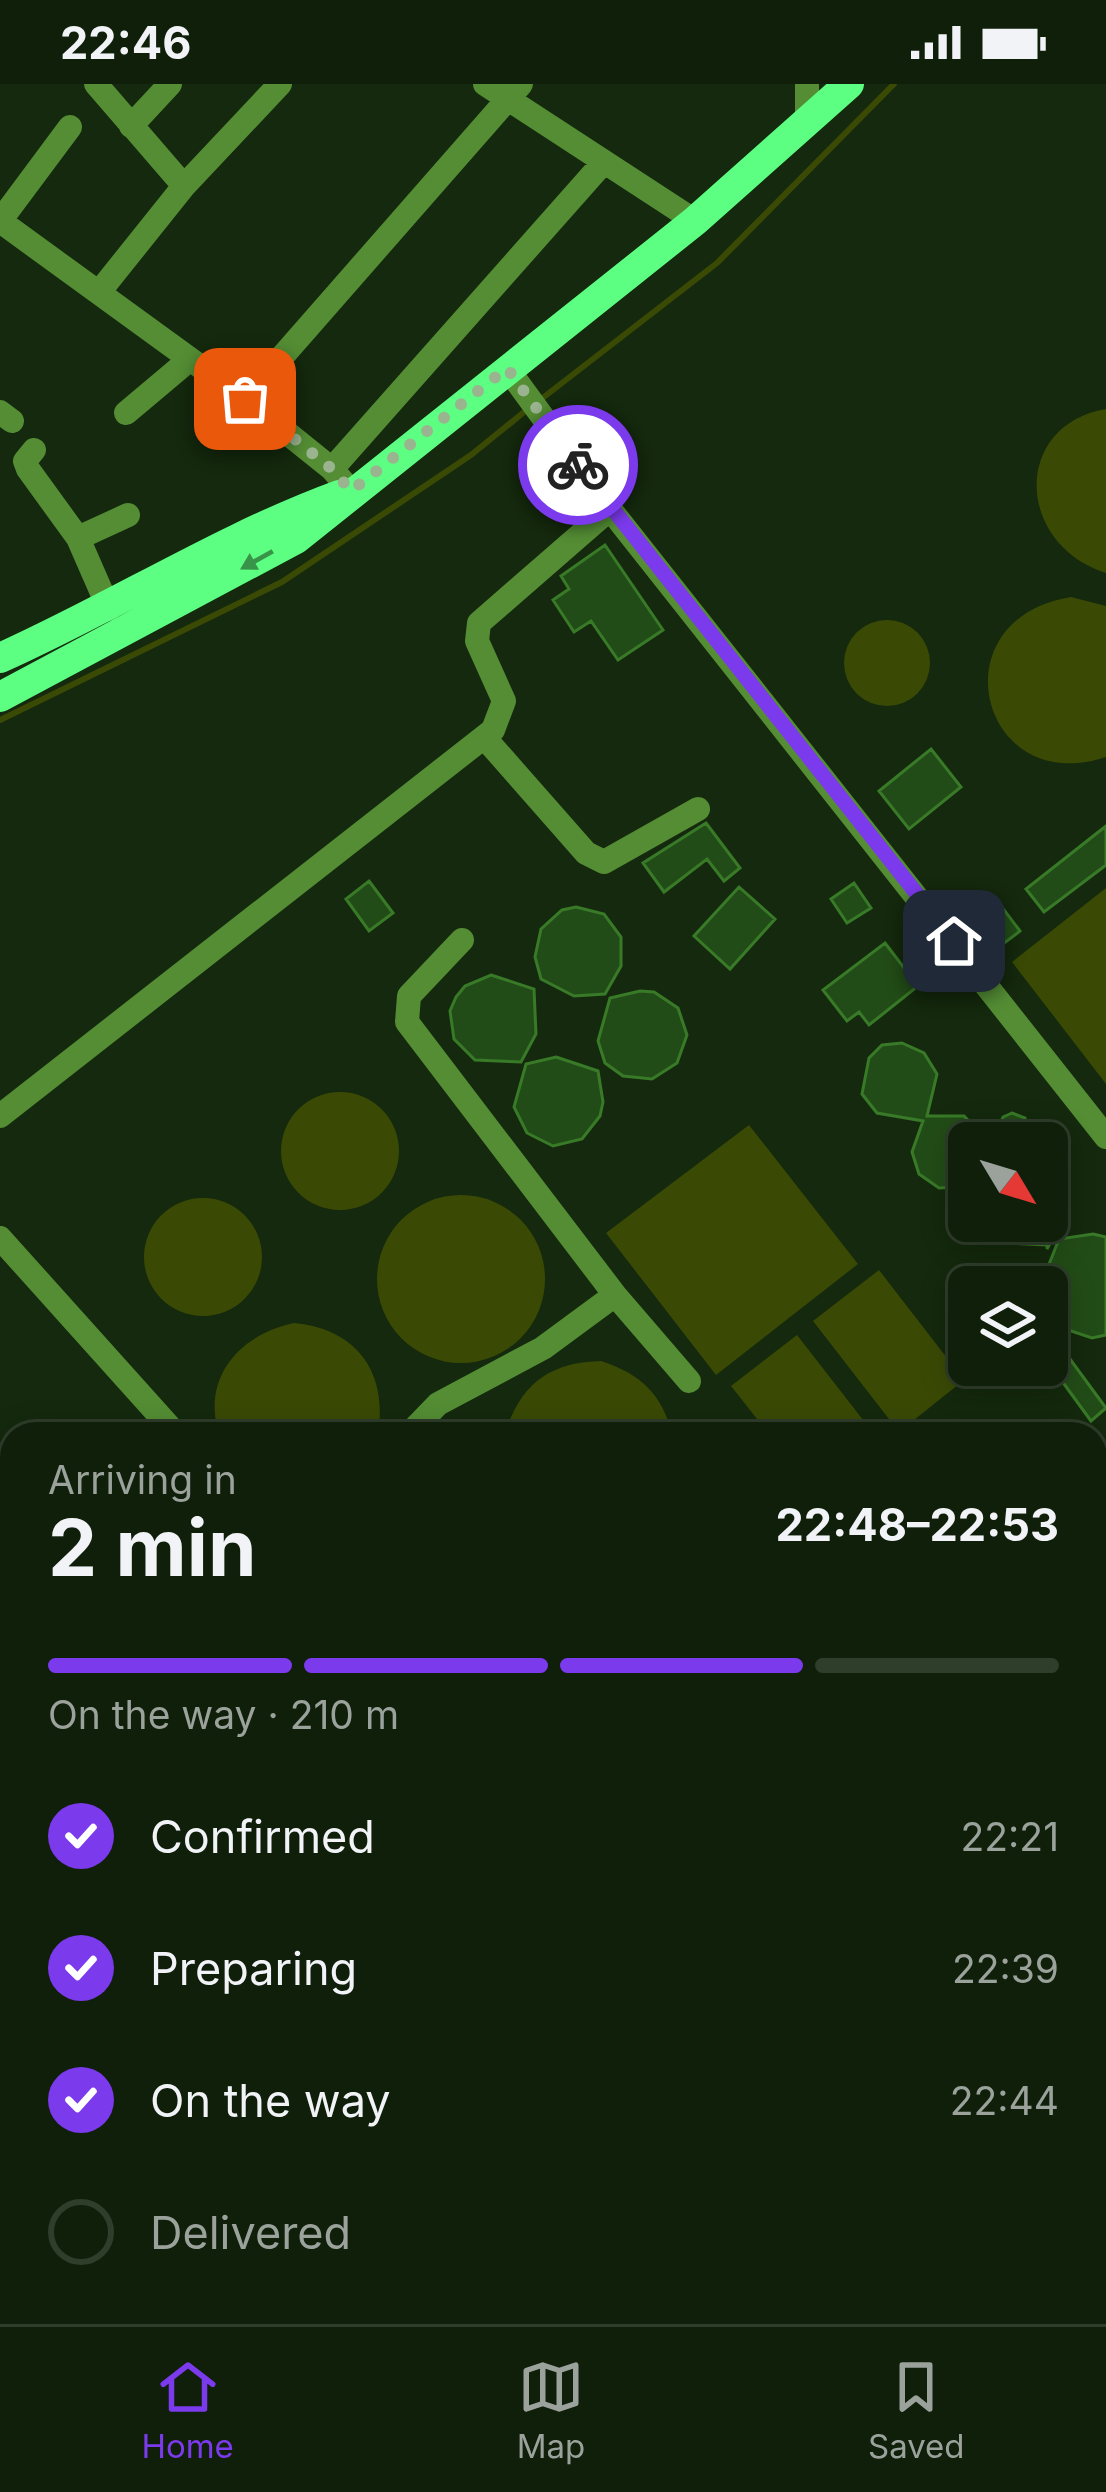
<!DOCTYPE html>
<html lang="en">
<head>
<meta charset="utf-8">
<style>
  :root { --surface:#0f1f0a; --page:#1d2c18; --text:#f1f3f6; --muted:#9ba29c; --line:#2f3d2b; --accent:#7c3aed }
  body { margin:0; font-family:Inter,sans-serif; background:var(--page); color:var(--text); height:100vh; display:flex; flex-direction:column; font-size:45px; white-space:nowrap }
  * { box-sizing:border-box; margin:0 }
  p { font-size:39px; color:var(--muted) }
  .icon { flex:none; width:66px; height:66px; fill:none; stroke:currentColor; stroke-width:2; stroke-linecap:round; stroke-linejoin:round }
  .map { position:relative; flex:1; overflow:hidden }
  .side { position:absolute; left:0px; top:1338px; width:1107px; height:903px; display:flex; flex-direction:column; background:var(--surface); border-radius:36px 36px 0 0; box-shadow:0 6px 30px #0003,0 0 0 3px var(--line) }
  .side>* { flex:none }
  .needle { width:78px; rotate:128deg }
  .controls { position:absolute; left:948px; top:1038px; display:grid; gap:24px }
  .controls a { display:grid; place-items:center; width:120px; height:120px; border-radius:18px; background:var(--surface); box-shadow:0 6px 30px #0003,0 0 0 3px var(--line); font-size:60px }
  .pin { position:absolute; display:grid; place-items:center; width:102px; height:102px; color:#fff; margin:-51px; border-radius:24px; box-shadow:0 6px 18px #0006 }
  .courier { position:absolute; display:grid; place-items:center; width:120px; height:120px; margin:-60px; border:9px solid #7c3aed; border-radius:50%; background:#fff; color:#222; box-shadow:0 3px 15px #0007 }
  .head em { font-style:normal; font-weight:700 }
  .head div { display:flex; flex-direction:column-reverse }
  .head { display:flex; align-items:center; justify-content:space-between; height:204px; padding:0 48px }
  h1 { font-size:78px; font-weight:700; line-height:90px }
  .bar { display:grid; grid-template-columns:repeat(4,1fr); gap:18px 12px; align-content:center; height:144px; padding:0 48px }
  .bar i { height:15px; border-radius:9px; background:var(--line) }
  .bar .selected { background:var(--accent) }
  .bar p { grid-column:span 4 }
  ol { padding:0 48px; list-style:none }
  li { display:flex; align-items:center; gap:36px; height:132px }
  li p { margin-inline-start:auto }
  li .icon { padding:12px; border-radius:50%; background:var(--accent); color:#fff; stroke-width:4 }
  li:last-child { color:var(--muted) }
  li i { width:66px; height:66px; border:6px solid var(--line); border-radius:50% }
  .status { display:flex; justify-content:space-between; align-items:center; height:84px; padding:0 60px; background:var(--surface); direction:ltr }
  .status svg { height:33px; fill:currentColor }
  .menu { display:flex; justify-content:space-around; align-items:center; height:168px; border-top:3px solid var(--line); background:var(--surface); font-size:33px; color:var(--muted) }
  .menu a { display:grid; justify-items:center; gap:6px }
  .menu .selected { color:var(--accent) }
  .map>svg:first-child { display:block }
  .water { fill:#3a4a05 }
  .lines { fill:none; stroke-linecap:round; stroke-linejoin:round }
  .stream { stroke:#3a4a05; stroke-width:6 }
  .building { fill:#224c17; stroke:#387a27; stroke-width:3 }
  .minor { stroke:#548d34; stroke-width:24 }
  .major { stroke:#5cff82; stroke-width:30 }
  .oneway { fill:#389448 }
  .done { stroke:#99b48f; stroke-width:12; stroke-dasharray:0 21.6 }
  .route { stroke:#7c3aed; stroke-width:15 }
</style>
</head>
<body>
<div class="status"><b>22:46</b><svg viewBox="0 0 49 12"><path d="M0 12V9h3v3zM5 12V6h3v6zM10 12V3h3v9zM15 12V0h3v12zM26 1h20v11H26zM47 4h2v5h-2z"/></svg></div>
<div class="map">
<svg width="1106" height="2240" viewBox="0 0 1106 2240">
  <rect width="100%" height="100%" fill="#14290d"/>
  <path class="water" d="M 1106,325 L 1106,489 C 1015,460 1012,341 1106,325 Z
    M 1071,513 L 1106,522 L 1106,673 C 980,715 935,535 1071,513 Z
    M844 579a43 43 0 1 1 86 0a43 43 0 1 1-86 0Z
    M 1106,804 L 1106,1000 L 1012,878 Z
    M281 1067a59 59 0 1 1 118 0a59 59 0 1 1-118 0Z
    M 749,1041 L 858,1180 L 716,1291 L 606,1149 Z
    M377 1195a84 84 0 1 1 168 0a84 84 0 1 1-168 0Z
    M144 1173a59 59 0 1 1 118 0a59 59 0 1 1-118 0Z
    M 879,1186 L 964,1296 L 899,1348 L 813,1237 Z
    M 294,1239 C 357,1245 388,1288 378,1350 L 219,1350 C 201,1293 241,1250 294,1239 Z
    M 797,1251 L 874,1350 L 769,1350 L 731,1302 Z
    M 601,1277 C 641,1290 662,1310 672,1350 L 505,1350 C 520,1300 550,1278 601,1277 Z
    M 1095,1467 L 1106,1481 L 1106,1622 L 1095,1607 Z
    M 1095,1636 L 1106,1650 L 1106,1729 L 1095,1738 Z
    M 1106,1993 L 1106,2102 L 1095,2110 L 1095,1995 Z
    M 12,2013 L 12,2163 L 0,2157 L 0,2020 Z
    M 136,2229 L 258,2229 L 259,2240 L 136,2240 Z
    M 374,2229 L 491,2229 L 500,2240 L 384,2240 Z"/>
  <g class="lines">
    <path class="stream" d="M 540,316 L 717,179 L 894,0
      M 0,636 L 282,498 L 471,371 L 529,324"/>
  </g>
  <path class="building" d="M 605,461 L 663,546 L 618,576 L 591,537 L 574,548 L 553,516 L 569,505 L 561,492 Z
    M 931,665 L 961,703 L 909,745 L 879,707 Z
    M 706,739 L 740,784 L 724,797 L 707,775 L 664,808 L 643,779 Z
    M 1106,742 L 1106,781 L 1044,828 L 1026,805 Z
    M 369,797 L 393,829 L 369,847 L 346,815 Z
    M 854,799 L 871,824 L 847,839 L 831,815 Z
    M 739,803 L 775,835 L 730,885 L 694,852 Z
    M 998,818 L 1020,847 L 995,866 L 973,837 Z
    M 576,823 L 604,830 L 621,853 L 621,882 L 605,910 L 574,912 L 541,895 L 535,873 L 541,845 L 562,826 Z
    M 885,859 L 918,902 L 869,941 L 859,928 L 847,937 L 823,906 Z
    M 491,891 L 534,905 L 536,950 L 521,978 L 475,976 L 454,955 L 450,927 L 456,913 L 465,902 Z
    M 640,907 L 654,908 L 678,924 L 687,951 L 677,979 L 652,995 L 623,992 L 605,979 L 598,957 L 610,914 Z
    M 902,959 L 924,969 L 937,990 L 927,1032 L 964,1032 L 990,1059 L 969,1059 L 969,1099 L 962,1103 L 939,1104 L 919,1090 L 912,1068 L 923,1037 L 877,1029 L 862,1010 L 869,974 L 882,961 Z
    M 556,973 L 598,987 L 603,1018 L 600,1032 L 582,1055 L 553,1062 L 527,1049 L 514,1023 L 526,980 Z
    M 1012,1029 L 1025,1034 L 1025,1052 L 1013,1058 L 995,1053 L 1003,1033 Z
    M 1047,1076 L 1064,1102 L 1065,1132 L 1047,1165 L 1047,1161 L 1007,1159 L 983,1137 L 1047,1137 Z
    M 1093,1150 L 1106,1153 L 1106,1251 L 1092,1254 L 1062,1244 L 1047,1226 L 1047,1203 L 1040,1203 L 1059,1155 Z
    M 1067,1271 L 1106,1324 L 1091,1337 L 1051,1282 Z"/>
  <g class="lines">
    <path class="minor" d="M 96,0 L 184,102
      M 485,0 L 695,137
      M 807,40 L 807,0
      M 131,42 L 170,0
      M 70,43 L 0,137 L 245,315 L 332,385 L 351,407
      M 100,207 L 184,102 L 280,0
      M 507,284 L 610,425 L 1106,1053
      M 245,315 L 521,0
      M 0,328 L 12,337
      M 126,329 L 189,276
      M 34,366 L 25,377 L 28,385 L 78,454 L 109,525
      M 332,385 L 602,80
      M 78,454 L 128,431
      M 484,653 L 586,769 L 604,778 L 698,725
      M 462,856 L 409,912 L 407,938 L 615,1211
      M 0,1032 L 493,646 L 504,617 L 477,557 L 479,539 L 610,425
      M 0,1154 L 176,1350
      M 409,1350 L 438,1320 L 543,1264 L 615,1211 L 689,1297
      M 3,1592 L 12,1583
      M 0,1853 L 12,1866
      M 945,2229 L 955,2240
      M 1090,2240 L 1106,2219"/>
    <path class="major" d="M 0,574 C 114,523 222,454 339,411
      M 0,613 L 296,455 L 695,137 L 849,0"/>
  </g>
  <defs><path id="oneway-solid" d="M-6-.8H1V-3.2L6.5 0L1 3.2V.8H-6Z" transform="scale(3)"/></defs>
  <use class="oneway" href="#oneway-solid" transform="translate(257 476) rotate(151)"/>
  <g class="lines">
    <path class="done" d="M 245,315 L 332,385 L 351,407 L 507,284 L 578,381"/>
    <path class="route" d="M 578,381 L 954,857"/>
  </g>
</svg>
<div class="controls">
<a><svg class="needle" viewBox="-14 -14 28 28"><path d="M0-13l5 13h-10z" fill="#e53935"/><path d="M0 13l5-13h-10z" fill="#9ba29c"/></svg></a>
<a><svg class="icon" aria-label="layers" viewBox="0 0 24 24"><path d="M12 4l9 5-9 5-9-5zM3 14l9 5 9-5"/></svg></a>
</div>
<div class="pin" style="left:245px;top:315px;background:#ea580c"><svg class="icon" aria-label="bag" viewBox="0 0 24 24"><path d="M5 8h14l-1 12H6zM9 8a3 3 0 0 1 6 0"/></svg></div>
<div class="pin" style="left:954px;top:857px;background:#1f2937"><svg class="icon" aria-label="home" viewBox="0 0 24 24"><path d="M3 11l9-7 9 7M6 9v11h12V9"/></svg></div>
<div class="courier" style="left:578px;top:381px"><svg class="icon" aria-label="bike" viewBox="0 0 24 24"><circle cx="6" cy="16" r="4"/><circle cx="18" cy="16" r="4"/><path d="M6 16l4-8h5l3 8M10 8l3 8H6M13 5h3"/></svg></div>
<section class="side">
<div class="head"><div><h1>2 min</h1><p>Arriving in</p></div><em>22:48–22:53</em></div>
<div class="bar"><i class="selected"></i><i class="selected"></i><i class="selected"></i><i></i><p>On the way · 210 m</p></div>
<ol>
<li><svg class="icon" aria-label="check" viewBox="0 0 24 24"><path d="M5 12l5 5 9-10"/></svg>Confirmed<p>22:21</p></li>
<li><svg class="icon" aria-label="check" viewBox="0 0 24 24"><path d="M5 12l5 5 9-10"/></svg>Preparing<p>22:39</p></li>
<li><svg class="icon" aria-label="check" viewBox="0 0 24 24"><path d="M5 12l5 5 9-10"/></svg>On the way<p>22:44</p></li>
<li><i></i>Delivered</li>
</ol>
</section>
</div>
<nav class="menu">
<a class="selected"><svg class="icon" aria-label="home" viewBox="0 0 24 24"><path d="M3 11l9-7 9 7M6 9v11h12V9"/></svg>Home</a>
<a><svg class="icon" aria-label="map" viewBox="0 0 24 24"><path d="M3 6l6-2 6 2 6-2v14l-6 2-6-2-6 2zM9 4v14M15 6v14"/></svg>Map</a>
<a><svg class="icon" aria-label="saved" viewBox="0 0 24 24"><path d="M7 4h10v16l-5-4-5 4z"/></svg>Saved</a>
</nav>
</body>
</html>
